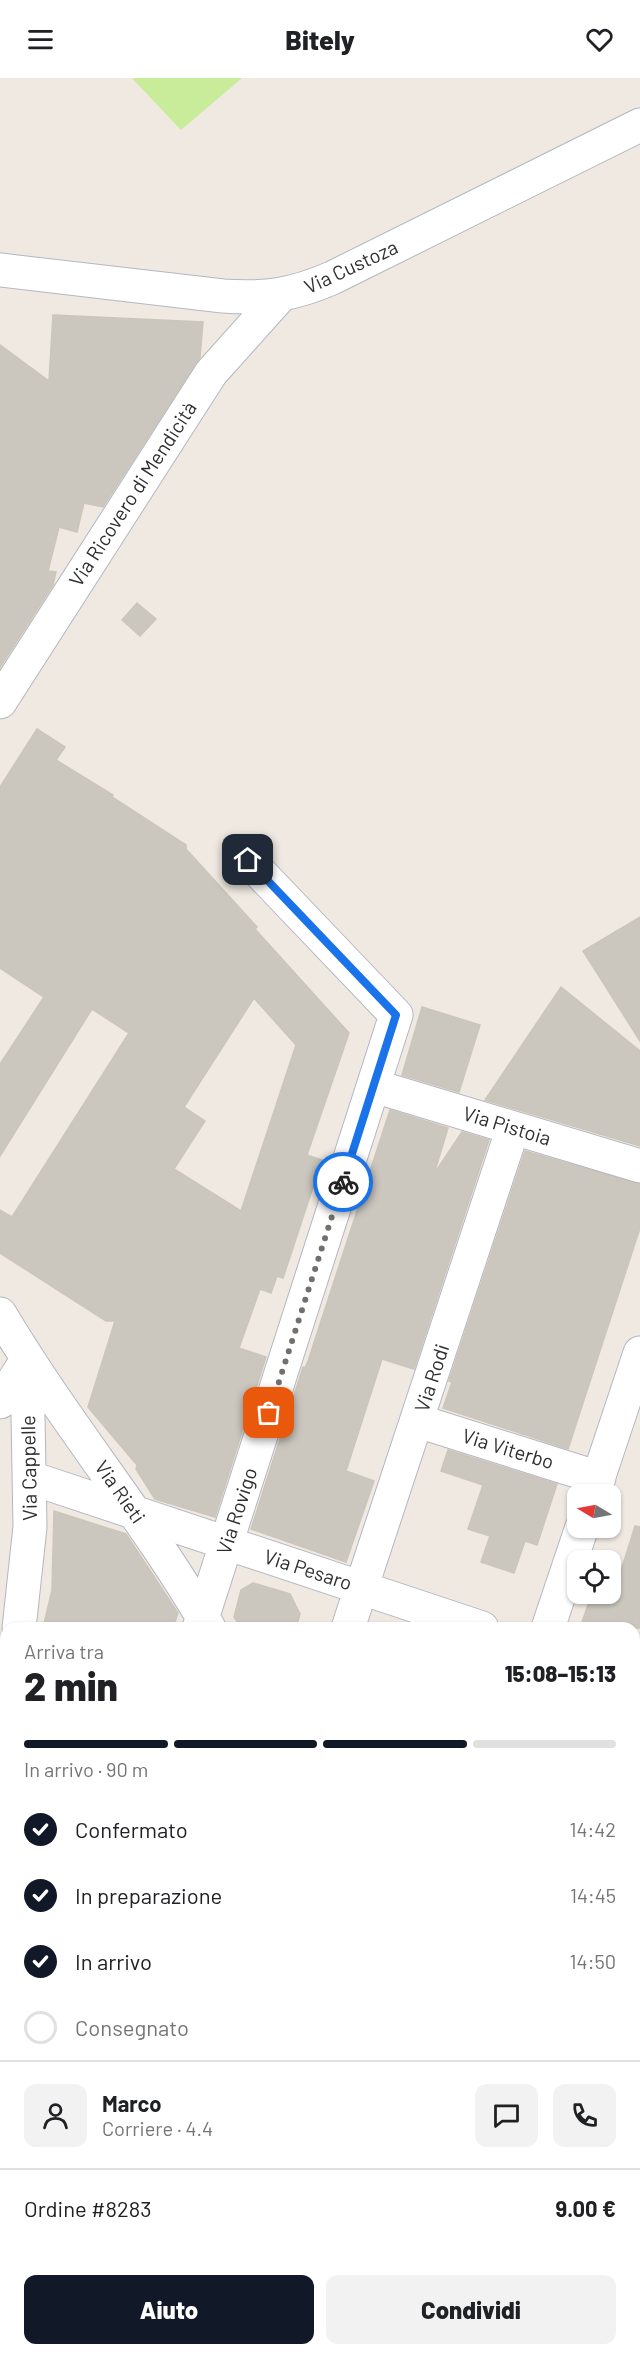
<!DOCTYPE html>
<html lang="it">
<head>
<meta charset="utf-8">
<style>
  :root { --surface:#fff; --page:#f2f2f2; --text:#202124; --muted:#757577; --line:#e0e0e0; --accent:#111827 }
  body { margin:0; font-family:Barlow,sans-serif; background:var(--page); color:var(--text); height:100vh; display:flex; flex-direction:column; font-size:22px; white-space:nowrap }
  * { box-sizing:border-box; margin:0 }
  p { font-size:20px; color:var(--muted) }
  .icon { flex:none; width:33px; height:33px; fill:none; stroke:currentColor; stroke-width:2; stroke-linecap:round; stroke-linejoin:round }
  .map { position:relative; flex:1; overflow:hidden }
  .side { position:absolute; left:0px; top:1544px; width:640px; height:734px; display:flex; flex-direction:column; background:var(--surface); border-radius:18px 18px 0 0; box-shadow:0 2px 4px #0004 }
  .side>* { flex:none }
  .needle { width:39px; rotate:280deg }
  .tools { position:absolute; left:567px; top:1406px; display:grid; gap:12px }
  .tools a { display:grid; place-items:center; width:54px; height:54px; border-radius:12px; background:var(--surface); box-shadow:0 2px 4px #0004; font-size:30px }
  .pin { position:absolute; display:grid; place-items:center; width:51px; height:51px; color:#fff; margin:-26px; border-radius:12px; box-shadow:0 3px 9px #0006 }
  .courier { position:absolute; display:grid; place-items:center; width:60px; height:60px; margin:-30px; border:4px solid #1a73e8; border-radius:50%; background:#fff; color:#222; box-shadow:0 2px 8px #0007 }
  .headline em { font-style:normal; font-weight:800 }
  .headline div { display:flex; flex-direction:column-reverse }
  .headline { display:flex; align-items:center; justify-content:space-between; height:102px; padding:0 24px }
  h1 { font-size:39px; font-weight:800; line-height:45px }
  .bar { display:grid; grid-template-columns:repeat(4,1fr); gap:9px 6px; align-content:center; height:72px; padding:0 24px }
  .bar i { height:8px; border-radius:4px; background:var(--line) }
  .bar .selected { background:var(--accent) }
  .bar p { grid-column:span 4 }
  .line { display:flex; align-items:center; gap:15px; padding:0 24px; border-top:2px solid var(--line) }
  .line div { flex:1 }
  .round { display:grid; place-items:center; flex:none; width:63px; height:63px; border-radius:12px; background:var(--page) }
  ol { padding:0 24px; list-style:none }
  li { display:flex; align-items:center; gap:18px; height:66px }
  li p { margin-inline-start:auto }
  li .icon { padding:6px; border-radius:50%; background:var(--accent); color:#fff; stroke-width:4 }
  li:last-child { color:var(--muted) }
  li i { width:33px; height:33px; border:3px solid var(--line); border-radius:50% }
  .action { display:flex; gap:12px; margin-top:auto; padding:12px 24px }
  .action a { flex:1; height:69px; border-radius:12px; background:var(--accent); color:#fff; font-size:24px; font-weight:800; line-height:69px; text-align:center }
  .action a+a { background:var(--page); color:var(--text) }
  header { display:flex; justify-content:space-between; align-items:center; height:78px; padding:0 24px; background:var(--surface); font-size:27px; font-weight:800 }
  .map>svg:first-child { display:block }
  .green { fill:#b6e59e }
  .pitch { fill:#c9ec9a }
  .building { fill:#cbc7bf; stroke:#cbc5ba; stroke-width:1.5; fill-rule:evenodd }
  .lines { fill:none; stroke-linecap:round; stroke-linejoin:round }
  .street-casing { stroke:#b4b7c1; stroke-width:35 }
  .secondary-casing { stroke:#b4b7c1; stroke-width:35 }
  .street { stroke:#fff; stroke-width:33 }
  .secondary { stroke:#fff; stroke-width:33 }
  .done { stroke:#726f6d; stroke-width:6; stroke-dasharray:0 10.8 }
  .route { stroke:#1a73e8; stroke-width:8 }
  .labels { text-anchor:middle; stroke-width:5; stroke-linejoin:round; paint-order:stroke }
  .street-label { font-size:20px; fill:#2e2e2e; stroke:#fff }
</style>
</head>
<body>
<header><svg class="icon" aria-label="menu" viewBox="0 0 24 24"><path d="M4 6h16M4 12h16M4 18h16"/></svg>Bitely<svg class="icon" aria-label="heart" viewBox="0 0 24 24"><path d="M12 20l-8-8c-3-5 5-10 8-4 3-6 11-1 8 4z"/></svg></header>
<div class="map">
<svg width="640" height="2276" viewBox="0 0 640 2276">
  <rect width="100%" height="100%" fill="#efe9e1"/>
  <path class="green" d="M 635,1808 L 640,1810 L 640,1950 L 634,1948 Z
    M 640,2019 L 640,2131 L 635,2130 L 635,2037 Z"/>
  <path class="pitch" d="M 132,0 L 242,0 L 181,52 Z"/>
  <path class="building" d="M 53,237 L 203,244 L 200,279 L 103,429 L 84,425 L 77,454 L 59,449 L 48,493 L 56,494 L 53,507 L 0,589 L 0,267 L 49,303 Z
    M 137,525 L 156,541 L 140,558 L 122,542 Z
    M 37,651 L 65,669 L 56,682 L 113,717 L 112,719 L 186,767 L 186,771 L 257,849 L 255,851 L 349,955 L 307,1077 L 322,1082 L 283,1200 L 277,1198 L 271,1215 L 260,1211 L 239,1270 L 266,1279 L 215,1439 L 155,1421 L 136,1391 L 137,1387 L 88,1329 L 115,1243 L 106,1243 L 0,1175 L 0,1132 L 12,1139 L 129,955 L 92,931 L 0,1078 L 0,986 L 44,919 L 0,890 L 0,709 ZM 254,920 L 296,967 L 241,1133 L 174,1091 L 205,1043 L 184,1029 Z
    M 640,839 L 640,963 L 583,873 Z
    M 561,909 L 640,973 L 640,1068 L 485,1022 Z
    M 422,929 L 480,947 L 459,1014 L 402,997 Z
    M 390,1032 L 448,1050 L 434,1096 L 462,1054 L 489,1062 L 414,1291 L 382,1281 L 346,1393 L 374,1403 L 346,1484 L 251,1451 L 303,1289 L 305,1290 L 308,1283 Z
    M 525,1073 L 640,1106 L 640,1150 L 568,1371 L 443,1330 L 452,1304 L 449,1303 Z
    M 448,1372 L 557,1406 L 537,1467 L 525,1463 L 514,1495 L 481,1484 L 490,1458 L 468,1451 L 483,1407 L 441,1393 Z
    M 54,1433 L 126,1456 L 178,1535 L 173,1550 L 43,1550 L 52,1512 Z
    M 635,1448 L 640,1449 L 640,1550 L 580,1550 L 592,1515 L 614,1515 Z
    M 253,1505 L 290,1516 L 300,1536 L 296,1550 L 241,1550 L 234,1539 L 241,1512 Z"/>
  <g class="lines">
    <defs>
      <path id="street" d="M 0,192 L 223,218 C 265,221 293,217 332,200 L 640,47
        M 0,624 L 211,295 L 280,218
        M 374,1008 L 640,1088
        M 0,1236 C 64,1344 146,1441 209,1550
        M 0,1324 L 27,1282
        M 418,1343 L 599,1400
        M 31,1400 L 482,1550
        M 593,1416 L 640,1275
        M 19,1550 L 30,1449 L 27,1282
        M 199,1550 L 396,937 L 248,782
        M 348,1550 L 513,1050
        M 548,1550 L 582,1449
        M 634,1598 L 640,1599
        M 0,1619 L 6,1604
        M 0,1778 L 6,1779
        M 0,1964 L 6,1966
        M 0,2132 L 6,2114
        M 634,2149 L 640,2150
        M 0,2175 L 6,2177
        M 286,2271 L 301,2276
        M 116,2276 L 118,2271
        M 520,2276 L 521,2271"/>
      <path id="secondary" d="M 634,1789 L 640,1791
        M 634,1967 L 640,1969
        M 309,2276 L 311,2271"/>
    </defs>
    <use href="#street" class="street-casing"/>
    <use href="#secondary" class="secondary-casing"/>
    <use href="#street" class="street"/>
    <use href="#secondary" class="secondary"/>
  </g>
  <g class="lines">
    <path class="done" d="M 269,1335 L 343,1104"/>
    <path class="route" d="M 248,782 L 396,937 L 343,1104"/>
  </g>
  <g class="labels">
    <g class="street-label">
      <text transform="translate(351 189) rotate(-25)" y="7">Via Custoza</text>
      <text transform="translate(133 416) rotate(-57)" y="7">Via Ricovero di Mendicità</text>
      <text transform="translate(507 1048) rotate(17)" y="7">Via Pistoia</text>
      <text transform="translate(432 1300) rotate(-72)" y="7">Via Rodi</text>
      <text transform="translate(508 1371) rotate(17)" y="7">Via Viterbo</text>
      <text transform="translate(29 1390) rotate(-91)" y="7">Via Cappelle</text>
      <text transform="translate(120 1414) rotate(55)" y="7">Via Rieti</text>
      <text transform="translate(237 1433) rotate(-72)" y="7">Via Rovigo</text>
      <text transform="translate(308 1492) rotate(18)" y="7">Via Pesaro</text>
    </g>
  </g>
</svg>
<div class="tools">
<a><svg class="needle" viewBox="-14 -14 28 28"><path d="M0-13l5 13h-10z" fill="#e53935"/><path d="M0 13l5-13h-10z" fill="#757577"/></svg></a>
<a><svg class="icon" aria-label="locate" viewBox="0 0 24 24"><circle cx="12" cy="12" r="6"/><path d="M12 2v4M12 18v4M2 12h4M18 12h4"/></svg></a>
</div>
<div class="pin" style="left:269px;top:1335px;background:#ea580c"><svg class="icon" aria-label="bag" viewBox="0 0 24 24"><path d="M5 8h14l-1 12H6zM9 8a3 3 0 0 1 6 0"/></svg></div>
<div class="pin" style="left:248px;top:782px;background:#1f2937"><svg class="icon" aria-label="home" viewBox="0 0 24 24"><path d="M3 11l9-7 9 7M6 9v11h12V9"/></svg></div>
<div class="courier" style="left:343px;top:1104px"><svg class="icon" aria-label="bike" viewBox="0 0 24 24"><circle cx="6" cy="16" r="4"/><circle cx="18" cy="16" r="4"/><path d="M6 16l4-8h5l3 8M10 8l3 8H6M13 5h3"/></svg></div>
<section class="side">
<div class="headline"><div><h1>2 min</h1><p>Arriva tra</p></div><em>15:08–15:13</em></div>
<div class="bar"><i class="selected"></i><i class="selected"></i><i class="selected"></i><i></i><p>In arrivo · 90 m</p></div>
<ol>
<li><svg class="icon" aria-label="check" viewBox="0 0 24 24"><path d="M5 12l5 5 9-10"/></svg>Confermato<p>14:42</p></li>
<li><svg class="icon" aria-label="check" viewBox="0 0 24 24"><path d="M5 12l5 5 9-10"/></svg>In preparazione<p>14:45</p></li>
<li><svg class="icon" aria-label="check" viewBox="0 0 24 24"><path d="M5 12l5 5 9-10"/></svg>In arrivo<p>14:50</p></li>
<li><i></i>Consegnato</li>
</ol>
<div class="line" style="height:108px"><a class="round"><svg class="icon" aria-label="person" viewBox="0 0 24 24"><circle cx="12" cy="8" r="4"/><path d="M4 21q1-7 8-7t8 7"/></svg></a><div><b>Marco</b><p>Corriere · 4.4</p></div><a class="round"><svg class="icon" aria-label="chat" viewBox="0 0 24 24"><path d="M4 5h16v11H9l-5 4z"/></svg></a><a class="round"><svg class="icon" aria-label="phone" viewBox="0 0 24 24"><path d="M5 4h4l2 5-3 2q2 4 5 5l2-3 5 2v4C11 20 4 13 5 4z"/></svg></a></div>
<div class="line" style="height:78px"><div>Ordine #8283</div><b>9.00 €</b></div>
<div class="action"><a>Aiuto</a><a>Condividi</a></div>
</section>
</div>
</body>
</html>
